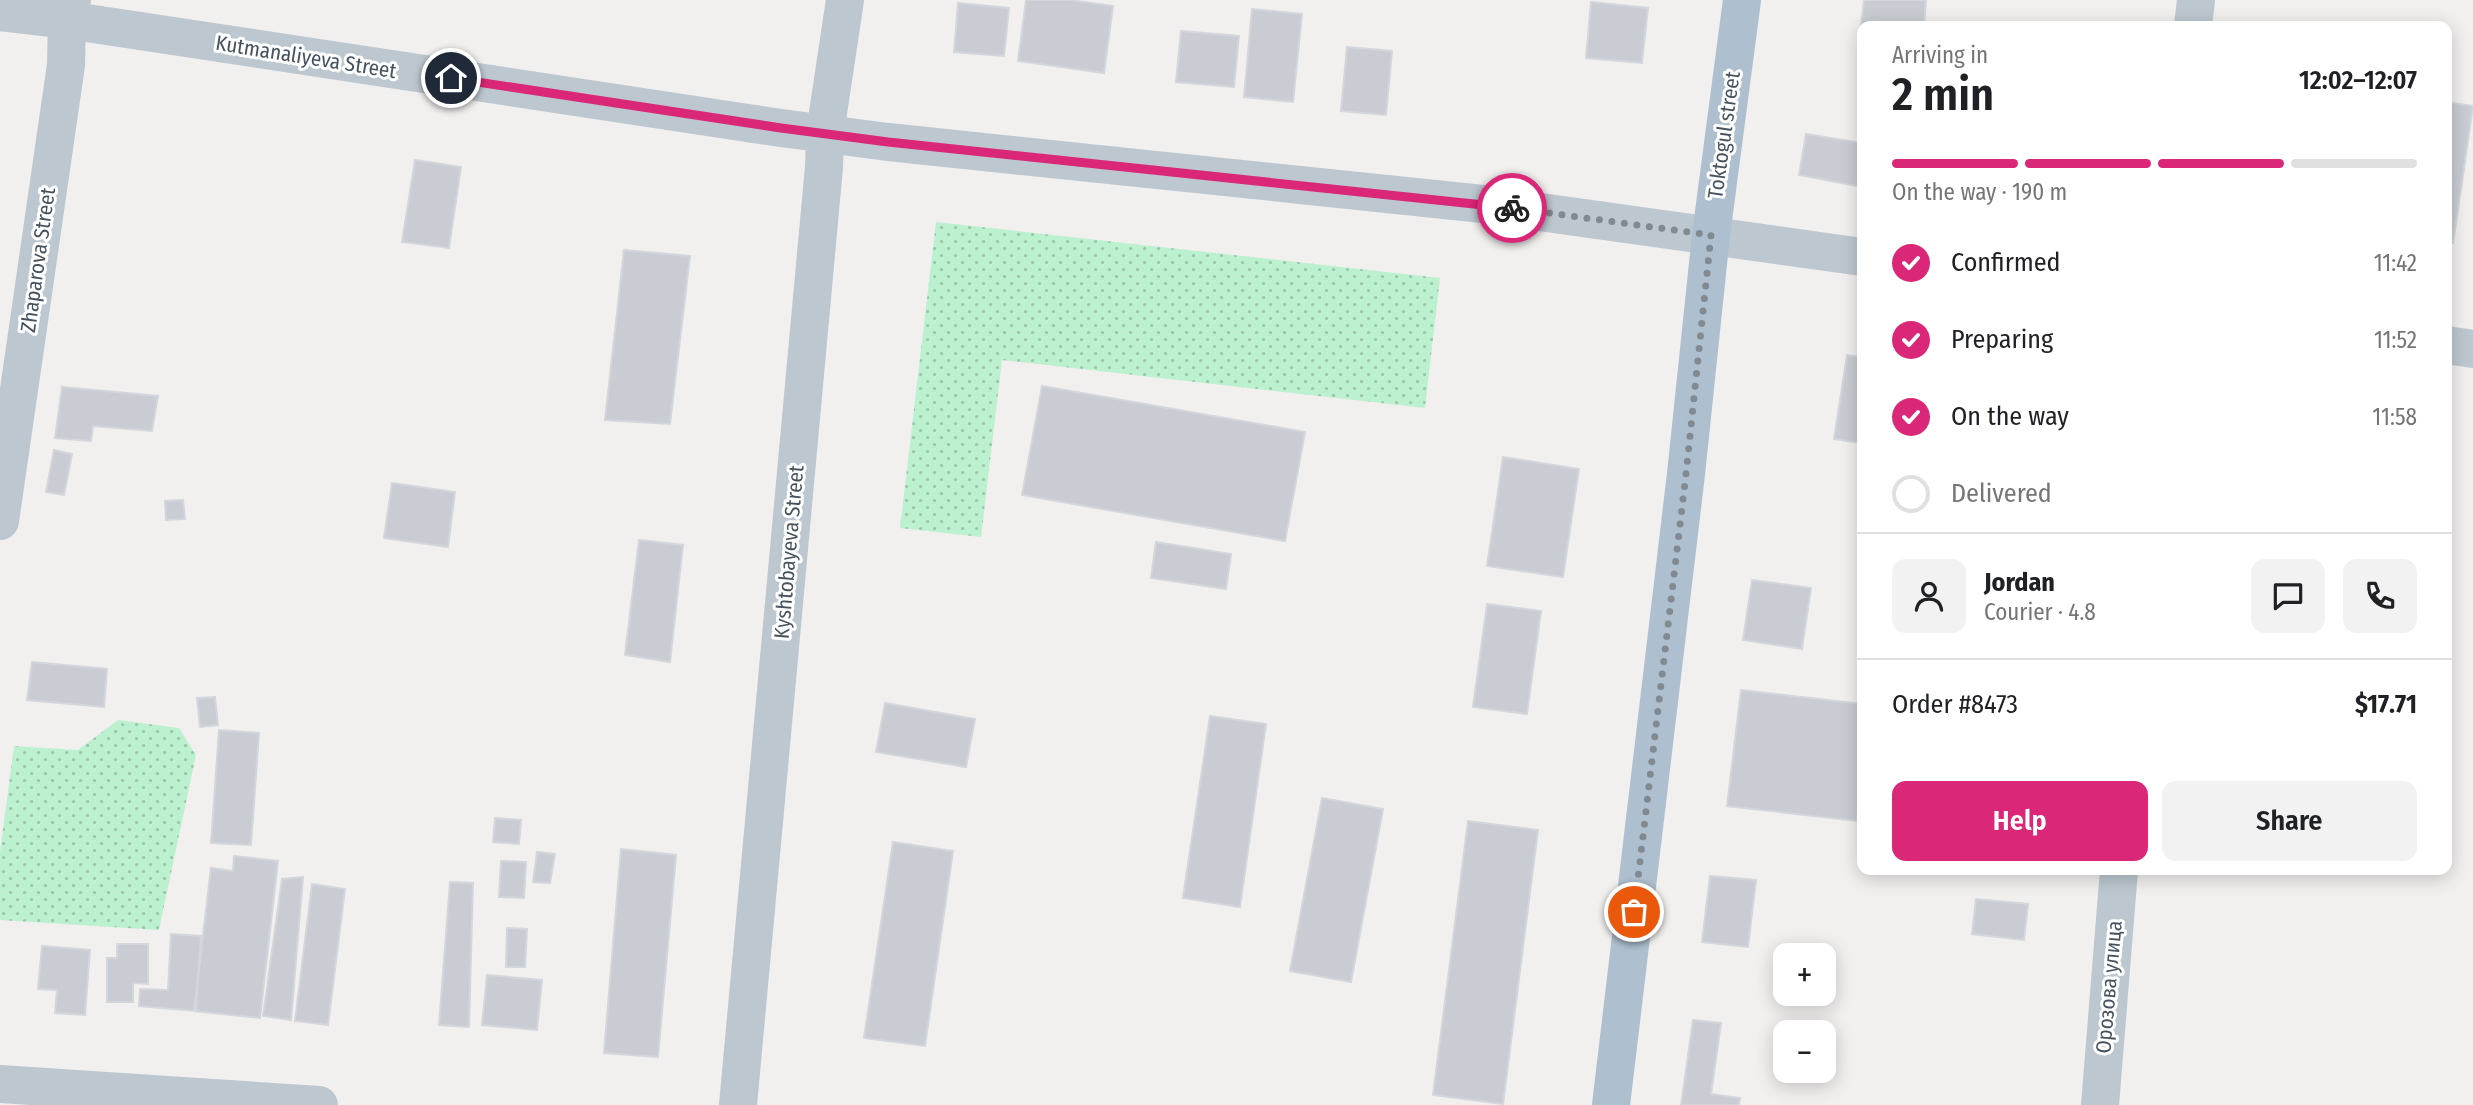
<!DOCTYPE html>
<html lang="en">
<head>
<meta charset="utf-8">
<style>
  :root { --surface:#fff; --page:#f2f2f2; --text:#202124; --muted:#757577; --line:#e0e0e0; --accent:#db2777 }
  body { margin:0; font-family:"Fira Sans Condensed",sans-serif; background:var(--page); color:var(--text); height:100vh; display:flex; flex-direction:column; font-size:26px; white-space:nowrap }
  * { box-sizing:border-box; margin:0 }
  p { font-size:23px; color:var(--muted) }
  .icon { flex:none; width:38px; height:38px; fill:none; stroke:currentColor; stroke-width:2; stroke-linecap:round; stroke-linejoin:round }
  .map { position:relative; flex:1; overflow:hidden }
  .sheet { position:absolute; left:1857px; top:21px; width:595px; height:854px; display:flex; flex-direction:column; background:var(--surface); border-radius:14px; box-shadow:0 4px 18px #0003 }
  .sheet>* { flex:none }
  .tools { position:absolute; left:1773px; top:943px; display:grid; gap:14px }
  .tools a { display:grid; place-items:center; width:63px; height:63px; border-radius:14px; background:var(--surface); box-shadow:0 4px 18px #0003; font-size:35px }
  .pin { position:absolute; display:grid; place-items:center; width:60px; height:60px; color:#fff; margin:-30px; border:4px solid #fff; border-radius:50%; box-shadow:0 2px 7px #0007 }
  .courier { position:absolute; display:grid; place-items:center; width:70px; height:70px; margin:-35px; border:5px solid #db2777; border-radius:50%; background:#fff; color:#222; box-shadow:0 2px 9px #0007 }
  .summary em { font-style:normal; font-weight:600 }
  .summary div { display:flex; flex-direction:column-reverse }
  .summary { display:flex; align-items:center; justify-content:space-between; height:119px; padding:0 35px }
  h1 { font-size:46px; font-weight:600; line-height:52px }
  .bar { display:grid; grid-template-columns:repeat(4,1fr); gap:10px 7px; align-content:center; height:84px; padding:0 35px }
  .bar i { height:9px; border-radius:5px; background:var(--line) }
  .bar .selected { background:var(--accent) }
  .bar p { grid-column:span 4 }
  .line { display:flex; align-items:center; gap:18px; padding:0 35px; border-top:2px solid var(--line) }
  .line div { flex:1 }
  .round { display:grid; place-items:center; flex:none; width:74px; height:74px; border-radius:14px; background:var(--page) }
  ol { padding:0 35px; list-style:none }
  li { display:flex; align-items:center; gap:21px; height:77px }
  li p { margin-inline-start:auto }
  li .icon { padding:7px; border-radius:50%; background:var(--accent); color:#fff; stroke-width:4 }
  li:last-child { color:var(--muted) }
  li i { width:38px; height:38px; border:4px solid var(--line); border-radius:50% }
  .cta { display:flex; gap:14px; margin-top:auto; padding:14px 35px }
  .cta a { flex:1; height:80px; border-radius:14px; background:var(--accent); color:#fff; font-size:28px; font-weight:600; line-height:80px; text-align:center }
  .cta a+a { background:var(--page); color:var(--text) }
  .map>svg:first-child { display:block }
  .grass { fill:url(#grass-dots) }
  .building { fill:#c9ccd2; stroke:#d3d6db; stroke-width:2 }
  .lines { fill:none; stroke-linecap:round; stroke-linejoin:round }
  .minor { stroke:#bcc7cf; stroke-width:38 }
  .major { stroke:#aebfcf; stroke-width:38 }
  .done { stroke:#828a91; stroke-width:7; stroke-dasharray:0 12.6 }
  .route { stroke:#db2777; stroke-width:9 }
  .labels { text-anchor:middle; stroke-width:6; stroke-linejoin:round; paint-order:stroke }
  .street-label { font-size:21px; fill:#46535e; stroke:#fff }
</style>
</head>
<body>
<div class="map">
<svg width="2473" height="1105" viewBox="0 0 2473 1105">
  <defs>
    <pattern id="grass-dots" width="8" height="8" patternUnits="userSpaceOnUse" patternTransform="scale(1.75)"><rect width="8" height="8" fill="#bcf1d0"/><path d="M2 2h.1M6 6h.1" fill="none" stroke="#9bc6ac" stroke-width="1.8" stroke-linecap="round"/></pattern>
  </defs>
  <rect width="100%" height="100%" fill="#f2efef"/>
  <path class="grass" d="M 936,222 L 1440,278 L 1425,408 L 1002,360 L 981,537 L 900,528 Z
    M 118,720 L 179,728 L 196,755 L 159,930 L 0,920 L 0,852 L 14,746 L 78,750 Z"/>
  <path class="building" d="M 1026,0 L 1070,0 L 1113,6 L 1104,73 L 1018,61 Z
    M 1864,0 L 1926,0 L 1924,26 L 1862,26 L 1860,34 Z
    M 1591,2 L 1648,8 L 1642,63 L 1586,58 Z
    M 958,3 L 1009,8 L 1004,56 L 954,52 Z
    M 1252,9 L 1302,14 L 1293,102 L 1244,97 Z
    M 1181,31 L 1239,36 L 1234,87 L 1176,82 Z
    M 1347,47 L 1392,51 L 1386,115 L 1341,111 Z
    M 2446,102 L 2473,106 L 2453,243 L 2446,242 Z
    M 1806,134 L 1862,143 L 1862,187 L 1799,175 Z
    M 415,160 L 461,167 L 449,248 L 402,242 Z
    M 624,250 L 690,256 L 670,424 L 605,420 Z
    M 1847,355 L 1862,357 L 1862,443 L 1834,439 Z
    M 1042,386 L 1305,432 L 1285,541 L 1022,495 Z
    M 62,387 L 158,396 L 152,431 L 93,426 L 91,441 L 55,438 Z
    M 54,450 L 72,454 L 64,495 L 46,492 Z
    M 1503,457 L 1579,469 L 1563,577 L 1487,566 Z
    M 392,483 L 455,492 L 448,547 L 384,538 Z
    M 183,500 L 185,519 L 166,520 L 165,501 Z
    M 639,540 L 683,545 L 670,662 L 625,655 Z
    M 1156,542 L 1231,554 L 1226,589 L 1151,578 Z
    M 1752,580 L 1811,588 L 1802,649 L 1743,640 Z
    M 1487,604 L 1541,611 L 1527,714 L 1473,707 Z
    M 32,662 L 107,669 L 104,707 L 27,700 Z
    M 1741,690 L 1862,704 L 1862,778 L 1857,821 L 1727,806 Z
    M 215,697 L 218,725 L 200,727 L 197,698 Z
    M 885,703 L 975,719 L 966,767 L 876,752 Z
    M 1210,716 L 1266,724 L 1240,907 L 1183,898 Z
    M 219,730 L 259,733 L 251,845 L 211,843 Z
    M 1322,798 L 1383,809 L 1351,982 L 1290,971 Z
    M 495,818 L 521,820 L 519,844 L 493,842 Z
    M 1468,821 L 1538,830 L 1503,1104 L 1433,1095 Z
    M 893,842 L 953,851 L 925,1046 L 864,1038 Z
    M 621,849 L 676,855 L 658,1057 L 604,1053 Z
    M 537,852 L 555,854 L 550,883 L 533,882 Z
    M 234,856 L 278,861 L 260,1018 L 194,1011 L 211,868 L 233,871 Z
    M 501,861 L 526,862 L 524,898 L 499,897 Z
    M 1710,876 L 1756,880 L 1748,947 L 1702,942 Z
    M 303,877 L 291,1020 L 263,1016 L 282,879 Z
    M 450,882 L 473,883 L 469,1027 L 439,1025 Z
    M 312,884 L 345,889 L 328,1025 L 295,1021 Z
    M 1976,899 L 2028,904 L 2024,940 L 1972,934 Z
    M 507,928 L 527,929 L 525,967 L 506,967 Z
    M 171,934 L 201,936 L 196,1011 L 139,1006 L 140,989 L 168,990 Z
    M 117,944 L 148,944 L 148,984 L 133,983 L 133,1002 L 107,1002 L 107,958 L 117,958 Z
    M 42,946 L 90,950 L 85,1015 L 55,1013 L 57,990 L 38,989 Z
    M 487,975 L 542,980 L 537,1030 L 482,1025 Z
    M 1693,1020 L 1721,1023 L 1711,1094 L 1740,1098 L 1739,1105 L 1681,1105 Z"/>
  <g class="lines">
    <path class="minor" d="M 0,12 L 67,20 L 781,128 L 888,142 L 1483,204 L 1862,257
      M 2193,26 L 2196,0
      M 2446,345 L 2473,349
      M 0,521 L 66,65 L 67,20 L 72,0
      M 0,1084 L 319,1105
      M 738,1105 L 824,167 L 825,133 L 845,0
      M 2100,1105 L 2119,870"/>
    <path class="major" d="M 1611,1105 L 1686,474 L 1711,235 L 1742,0"/>
  </g>
  <g class="lines">
    <path class="done" d="M 1512,208 L 1711,235 L 1686,474 L 1634,912"/>
    <path class="route" d="M 451,78 L 781,128 L 888,142 L 1512,208"/>
  </g>
  <g class="labels">
    <g class="street-label">
      <text transform="translate(306 57) rotate(9)" y="7">Kutmanaliyeva Street</text>
      <text transform="translate(1724 135) rotate(-82)" y="7">Toktogul street</text>
      <text transform="translate(38 260) rotate(-82)" y="7">Zhaparova Street</text>
      <text transform="translate(789 552) rotate(-85)" y="7">Kyshtobayeva Street</text>
      <text transform="translate(2109 987) rotate(-85)" y="7">Орозова улица</text>
    </g>
  </g>
</svg>
<div class="tools">
<a>+</a>
<a>−</a>
</div>
<div class="pin" style="left:1634px;top:912px;background:#ea580c"><svg class="icon" aria-label="bag" viewBox="0 0 24 24"><path d="M5 8h14l-1 12H6zM9 8a3 3 0 0 1 6 0"/></svg></div>
<div class="pin" style="left:451px;top:78px;background:#1f2937"><svg class="icon" aria-label="home" viewBox="0 0 24 24"><path d="M3 11l9-7 9 7M6 9v11h12V9"/></svg></div>
<div class="courier" style="left:1512px;top:208px"><svg class="icon" aria-label="bike" viewBox="0 0 24 24"><circle cx="6" cy="16" r="4"/><circle cx="18" cy="16" r="4"/><path d="M6 16l4-8h5l3 8M10 8l3 8H6M13 5h3"/></svg></div>
<section class="sheet">
<div class="summary"><div><h1>2 min</h1><p>Arriving in</p></div><em>12:02–12:07</em></div>
<div class="bar"><i class="selected"></i><i class="selected"></i><i class="selected"></i><i></i><p>On the way · 190 m</p></div>
<ol>
<li><svg class="icon" aria-label="check" viewBox="0 0 24 24"><path d="M5 12l5 5 9-10"/></svg>Confirmed<p>11:42</p></li>
<li><svg class="icon" aria-label="check" viewBox="0 0 24 24"><path d="M5 12l5 5 9-10"/></svg>Preparing<p>11:52</p></li>
<li><svg class="icon" aria-label="check" viewBox="0 0 24 24"><path d="M5 12l5 5 9-10"/></svg>On the way<p>11:58</p></li>
<li><i></i>Delivered</li>
</ol>
<div class="line" style="height:126px"><a class="round"><svg class="icon" aria-label="person" viewBox="0 0 24 24"><circle cx="12" cy="8" r="4"/><path d="M4 21q1-7 8-7t8 7"/></svg></a><div><b>Jordan</b><p>Courier · 4.8</p></div><a class="round"><svg class="icon" aria-label="chat" viewBox="0 0 24 24"><path d="M4 5h16v11H9l-5 4z"/></svg></a><a class="round"><svg class="icon" aria-label="phone" viewBox="0 0 24 24"><path d="M5 4h4l2 5-3 2q2 4 5 5l2-3 5 2v4C11 20 4 13 5 4z"/></svg></a></div>
<div class="line" style="height:91px"><div>Order #8473</div><b>$17.71</b></div>
<div class="cta"><a>Help</a><a>Share</a></div>
</section>
</div>
</body>
</html>
